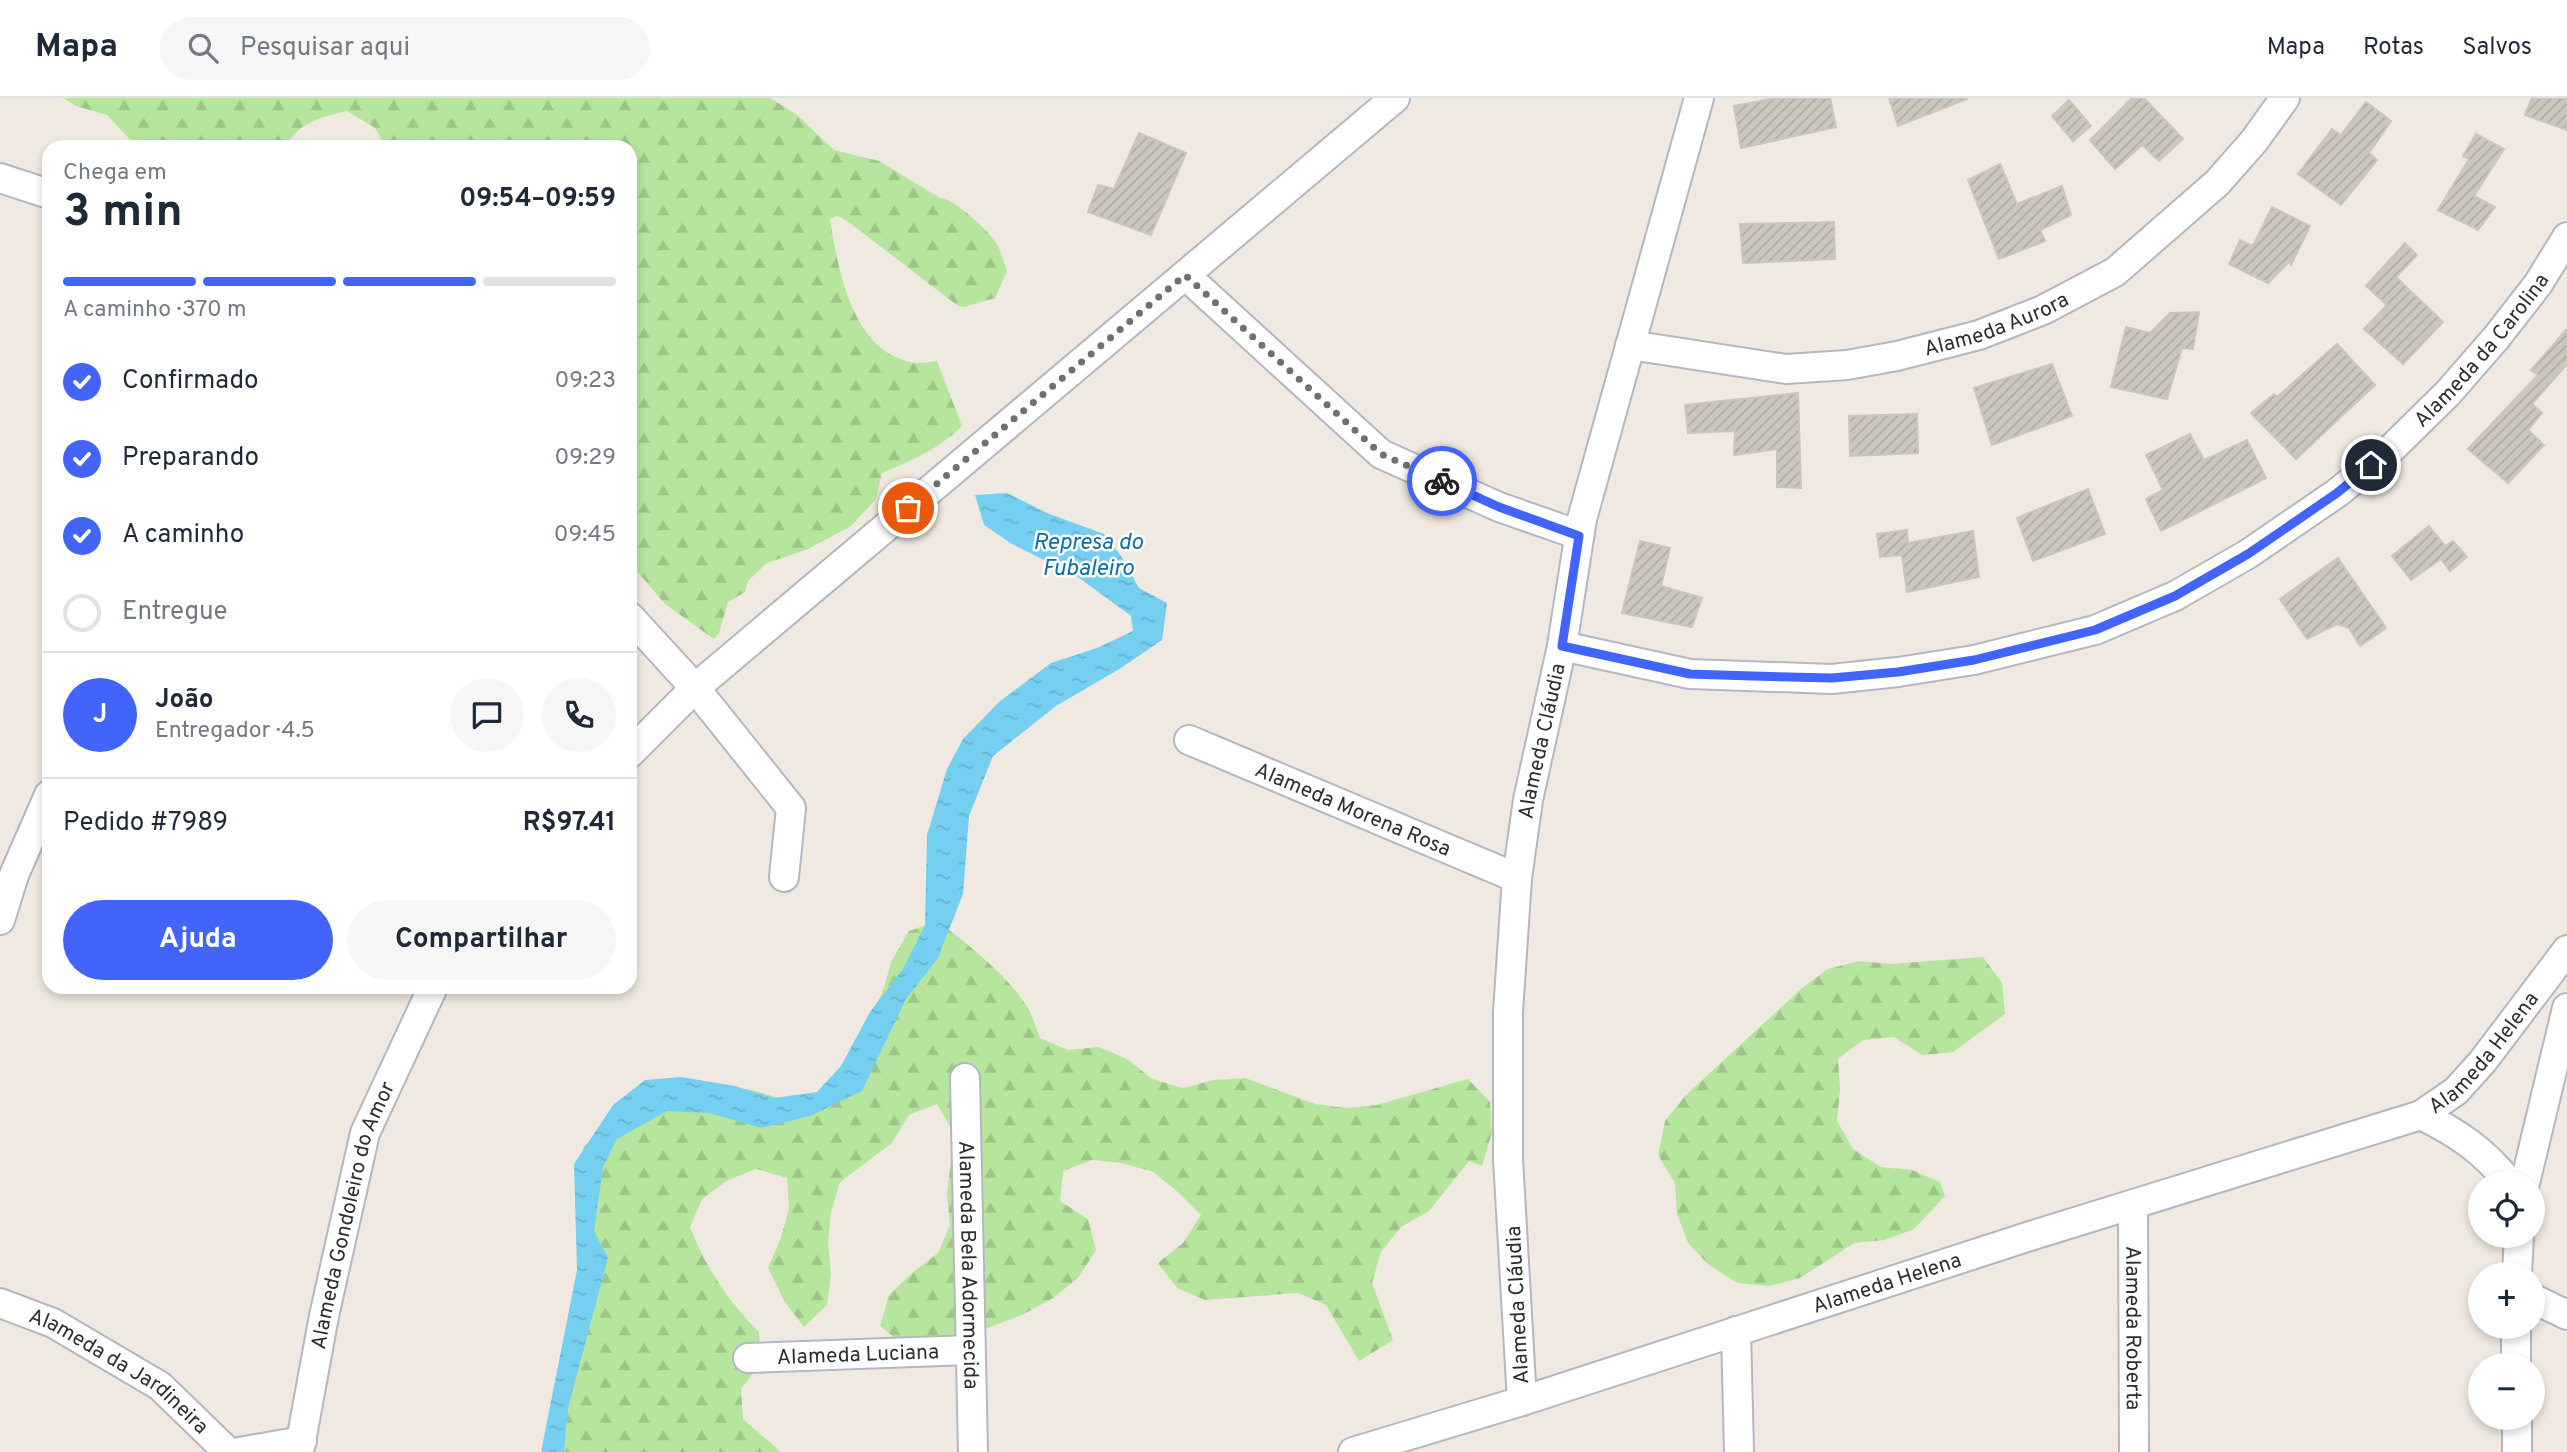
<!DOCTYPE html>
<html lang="pt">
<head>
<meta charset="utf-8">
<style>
  :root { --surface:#fff; --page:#f6f6f7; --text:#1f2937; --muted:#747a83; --line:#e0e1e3; --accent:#4264fb }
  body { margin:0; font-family:Overpass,sans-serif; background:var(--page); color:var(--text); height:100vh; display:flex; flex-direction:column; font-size:26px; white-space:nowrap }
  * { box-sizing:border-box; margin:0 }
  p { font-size:23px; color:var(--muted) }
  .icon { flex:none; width:38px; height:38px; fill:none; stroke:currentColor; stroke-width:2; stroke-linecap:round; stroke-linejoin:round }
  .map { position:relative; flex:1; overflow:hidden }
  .side { position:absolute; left:42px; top:42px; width:595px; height:854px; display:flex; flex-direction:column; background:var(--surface); border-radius:21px; box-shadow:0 4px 10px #0003 }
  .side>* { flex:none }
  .buttons { position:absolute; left:2468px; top:1073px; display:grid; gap:14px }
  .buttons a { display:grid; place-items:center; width:77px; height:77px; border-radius:50%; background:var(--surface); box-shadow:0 4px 10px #0003; font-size:35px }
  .pin { position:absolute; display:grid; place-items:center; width:60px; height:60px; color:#fff; margin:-30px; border:4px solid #fff; border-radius:50%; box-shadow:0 2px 7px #0007 }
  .courier { position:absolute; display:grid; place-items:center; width:70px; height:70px; margin:-35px; border:5px solid #4264fb; border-radius:50%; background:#fff; color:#222; box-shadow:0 2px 9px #0007 }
  .headline em { font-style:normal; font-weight:700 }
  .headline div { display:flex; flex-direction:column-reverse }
  .headline { display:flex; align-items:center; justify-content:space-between; height:119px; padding:0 21px }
  h1 { font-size:46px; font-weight:700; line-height:52px }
  .bar { display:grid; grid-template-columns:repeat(4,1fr); gap:10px 7px; align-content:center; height:84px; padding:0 21px }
  .bar i { height:9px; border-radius:5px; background:var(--line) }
  .bar .active { background:var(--accent) }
  .bar p { grid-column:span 4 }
  .line { display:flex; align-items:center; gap:18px; padding:0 21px; border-top:2px solid var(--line) }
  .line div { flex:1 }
  .round { display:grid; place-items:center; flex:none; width:74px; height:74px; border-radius:37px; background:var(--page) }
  ol { padding:0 21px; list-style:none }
  li { display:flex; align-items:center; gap:21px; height:77px }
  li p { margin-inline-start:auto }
  li .icon { padding:7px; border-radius:50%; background:var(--accent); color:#fff; stroke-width:4 }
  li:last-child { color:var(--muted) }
  li i { width:38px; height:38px; border:4px solid var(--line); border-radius:50% }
  .action { display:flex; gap:14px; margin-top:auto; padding:14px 21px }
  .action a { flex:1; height:80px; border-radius:42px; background:var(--accent); color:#fff; font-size:28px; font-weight:700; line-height:80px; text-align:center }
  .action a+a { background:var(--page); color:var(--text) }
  header { display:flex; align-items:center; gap:42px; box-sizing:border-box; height:98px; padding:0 35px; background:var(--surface); border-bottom:2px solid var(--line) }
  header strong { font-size:33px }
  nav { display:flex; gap:38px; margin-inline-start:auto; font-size:24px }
  .search { width:490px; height:63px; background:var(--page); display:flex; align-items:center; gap:18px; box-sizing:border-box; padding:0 24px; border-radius:38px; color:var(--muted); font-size:26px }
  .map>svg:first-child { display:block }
  .forest { fill:url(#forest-firs) }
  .water { fill:url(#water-ripples) }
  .building { fill:url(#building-hatch); stroke:#cbc5ba; stroke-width:2 }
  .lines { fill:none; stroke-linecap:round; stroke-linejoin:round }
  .minor-casing { stroke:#b4b7c1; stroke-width:32 }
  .minor { stroke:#fff; stroke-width:28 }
  .done { stroke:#726f6d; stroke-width:7; stroke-dasharray:0 12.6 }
  .route { stroke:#4264fb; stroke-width:9 }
  .labels { text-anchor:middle; stroke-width:5; stroke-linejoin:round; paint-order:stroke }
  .street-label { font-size:21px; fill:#2e2e2e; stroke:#fff }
  .water-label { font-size:23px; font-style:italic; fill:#0d6fa3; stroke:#fff }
</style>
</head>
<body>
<header>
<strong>Mapa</strong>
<div class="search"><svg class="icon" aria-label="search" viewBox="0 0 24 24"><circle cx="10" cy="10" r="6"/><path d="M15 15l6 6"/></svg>Pesquisar aqui</div>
<nav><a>Mapa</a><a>Rotas</a><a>Salvos</a></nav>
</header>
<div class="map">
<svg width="2567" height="1354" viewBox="0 0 2567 1354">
  <defs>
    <pattern id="forest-firs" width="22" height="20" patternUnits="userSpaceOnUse" patternTransform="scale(1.75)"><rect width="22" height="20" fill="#b6e59e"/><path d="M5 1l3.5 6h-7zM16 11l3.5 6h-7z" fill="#9dc588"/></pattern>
    <pattern id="water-ripples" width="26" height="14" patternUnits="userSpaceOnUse" patternTransform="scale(1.75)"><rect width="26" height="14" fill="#75cff0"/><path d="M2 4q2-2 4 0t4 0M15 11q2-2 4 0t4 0" fill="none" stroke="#66b2ce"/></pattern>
    <pattern id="building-hatch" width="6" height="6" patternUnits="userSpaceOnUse" patternTransform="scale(1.75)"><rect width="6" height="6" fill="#cbc7bf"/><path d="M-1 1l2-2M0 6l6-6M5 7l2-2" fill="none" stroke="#afaba4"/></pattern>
  </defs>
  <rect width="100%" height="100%" fill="#efe9e1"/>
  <path class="forest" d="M 63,0 L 770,0 L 796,16 L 834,52 L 879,63 L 940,100 C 954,100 989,133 997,146 C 1001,154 1004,164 1007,173 L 995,200 L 964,209 L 958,208 L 846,122 L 837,118 L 830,121 C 838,170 851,251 910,264 C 918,266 929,264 937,263 L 962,328 C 940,350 910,364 882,375 L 876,401 L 851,428 L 808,451 L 767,465 L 748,483 L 745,494 L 728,504 L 719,535 L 714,541 L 665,506 L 630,465 L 630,49 L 386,49 L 375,30 L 347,13 C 324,18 296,25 286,49 L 137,49 L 107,17 L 76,8 Z
    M 938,823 C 970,849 1005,874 1028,910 C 1033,919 1036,930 1040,940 L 1068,952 L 1099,949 L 1127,961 L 1152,981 L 1183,990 L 1214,982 L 1245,980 L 1315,1006 L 1346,1010 L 1377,1007 L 1468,981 L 1490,1004 L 1492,1034 L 1482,1068 L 1469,1063 L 1429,1113 L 1401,1129 L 1381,1154 L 1372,1185 L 1393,1242 L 1359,1263 L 1326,1207 L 1298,1195 L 1205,1202 L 1177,1190 L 1158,1165 L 1183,1145 L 1201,1117 L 1178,1094 L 1153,1074 L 1122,1065 L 1092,1062 L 1063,1073 L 1060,1103 L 1088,1121 L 1096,1152 L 1078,1180 L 1053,1200 L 1024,1216 L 967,1238 L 905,1248 L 880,1228 L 889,1197 L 912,1175 L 938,1155 L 950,1127 L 947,1096 L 954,1035 L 937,1006 L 909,1017 L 892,1045 L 840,1084 L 831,1114 L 828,1145 L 831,1176 L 827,1207 L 804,1229 L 785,1204 L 768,1170 L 780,1142 L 789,1111 L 787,1080 L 756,1071 L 728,1082 L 702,1101 L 690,1129 C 706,1170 728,1203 759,1234 L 761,1265 L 741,1291 L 743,1321 L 781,1354 L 546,1354 L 596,1170 L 575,1079 L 584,1048 L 607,1026 L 690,985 L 752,992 L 782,1001 L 814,998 L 857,951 L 883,892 L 892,862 L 909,833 Z
    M 1983,859 L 2002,885 L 2005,916 L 1953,954 L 1922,957 L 1894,939 L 1863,942 L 1838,961 L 1840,992 L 1837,1023 L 1853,1051 L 1881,1069 L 1912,1072 L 1940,1084 L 1945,1098 L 1914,1131 L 1885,1142 L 1854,1145 L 1800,1180 L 1769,1188 L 1738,1185 L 1710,1168 L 1688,1145 L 1677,1116 L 1675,1085 L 1658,1057 L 1665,1023 L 1685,998 L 1802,890 L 1828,871 L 1859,863 L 1890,866 Z"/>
  <path class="water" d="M 1007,395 L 1047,415 L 1104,436 L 1121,458 L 1139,490 L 1167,505 L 1162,542 L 1121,570 L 1056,608 L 993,658 L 969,718 L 963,796 L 938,860 L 906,901 L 862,993 L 810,1018 L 761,1030 L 709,1015 L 667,1013 L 617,1041 L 603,1069 L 594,1133 L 608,1160 L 568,1310 L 564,1354 L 541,1354 L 577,1172 L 574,1066 L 613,1007 L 645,982 L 681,979 L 735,988 L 774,1000 L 817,994 L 841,968 L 870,914 L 903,871 L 925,827 L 927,737 L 947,671 L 963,641 L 999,604 L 1051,565 L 1097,550 L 1133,533 L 1131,518 L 1078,479 L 1012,446 L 984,427 L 975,397 Z"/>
  <path class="building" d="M 1776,0 L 1830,0 L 1836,29 L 1741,50 L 1734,8 Z
    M 1889,0 L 1967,0 L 1967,1 L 1898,28 Z
    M 2132,0 L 2144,0 L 2183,41 L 2159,63 L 2142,47 L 2115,71 L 2090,42 Z
    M 2532,0 L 2567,0 L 2567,32 L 2525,17 Z
    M 2069,2 L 2091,28 L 2073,43 L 2052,18 Z
    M 2366,4 L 2391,23 L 2369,55 L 2377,62 L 2341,107 L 2298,76 L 2332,31 L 2341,37 Z
    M 1139,35 L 1186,55 L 1151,137 L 1088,114 L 1098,87 L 1114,91 Z
    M 2476,36 L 2504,51 L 2474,98 L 2495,109 L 2478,132 L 2438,112 L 2469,61 L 2463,58 Z
    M 2000,66 L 2017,106 L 2062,88 L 2071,117 L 2040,132 L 2045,143 L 1999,161 L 1968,82 Z
    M 2272,109 L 2310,128 L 2291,167 L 2289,164 L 2268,185 L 2229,166 L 2240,142 L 2253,148 Z
    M 1834,124 L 1835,161 L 1743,165 L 1740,126 Z
    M 2405,145 L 2417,157 L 2396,179 L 2443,224 L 2403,266 L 2364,231 L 2387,207 L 2366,188 Z
    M 2199,214 L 2193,251 L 2182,250 L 2167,301 L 2111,289 L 2126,229 L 2150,235 L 2170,215 Z
    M 2567,231 L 2567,266 L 2532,306 L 2542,315 L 2528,332 L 2544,347 L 2508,385 L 2468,351 L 2538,277 L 2531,272 Z
    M 2337,246 L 2375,287 L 2296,361 L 2251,315 L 2274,296 L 2277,299 Z
    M 2052,266 L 2072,318 L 1992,347 L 1974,290 Z
    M 1798,295 L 1801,390 L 1777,389 L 1777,351 L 1734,357 L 1735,333 L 1688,335 L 1685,307 Z
    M 1917,316 L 1918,355 L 1850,358 L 1849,318 Z
    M 2190,336 L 2204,362 L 2247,342 L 2266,380 L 2161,433 L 2146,401 L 2163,392 L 2146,357 Z
    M 2088,391 L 2105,436 L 2033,463 L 2017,420 Z
    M 2429,428 L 2445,448 L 2453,443 L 2467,459 L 2450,473 L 2441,461 L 2411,482 L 2392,458 Z
    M 1907,432 L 1908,445 L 1973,433 L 1979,479 L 1907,494 L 1902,457 L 1880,459 L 1877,436 Z
    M 1640,443 L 1670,450 L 1661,488 L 1702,500 L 1692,529 L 1622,515 Z
    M 2338,460 L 2386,530 L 2360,548 L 2349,530 L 2337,526 L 2307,541 L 2280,501 Z"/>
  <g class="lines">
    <defs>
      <g id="minor">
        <path d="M 0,80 L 49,96"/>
        <path d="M 1185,177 L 1381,356 L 1499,409 L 1579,437"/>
        <path id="s1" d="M 1630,247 L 1786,271 L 1847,267 L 1897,258 L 1979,237 L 2043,212 L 2115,174 L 2217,85 L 2254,43 L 2285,0"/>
        <path d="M 630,519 L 695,590 L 791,710 L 784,779"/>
        <path id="s2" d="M 1562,548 L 1690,576 L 1832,581 L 1898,574 L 1974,562 L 2095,532 L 2175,498 L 2248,456 L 2337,395 L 2389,353 L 2448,295 L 2496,240 L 2538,186 L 2567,139"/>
        <path id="s3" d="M 1189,642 L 1517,780"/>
        <path d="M 630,655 L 695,590 L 1395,0"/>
        <path d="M 0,822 L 14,777 L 49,697"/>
        <path id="s4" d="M 965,980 L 973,1354"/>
        <path d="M 2421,1017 C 2456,1034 2486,1054 2509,1085"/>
        <path d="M 2525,1085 L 2567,910"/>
        <path id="s5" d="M 2133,1108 L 2134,1354"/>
        <path d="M 2517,1176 L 2519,1138"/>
        <path d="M 2532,1200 L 2567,1217"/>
        <path id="s6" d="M 0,1205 L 53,1225 L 160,1288 L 228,1354"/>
        <path d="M 2516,1228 L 2516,1267"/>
        <path d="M 1736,1233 L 1739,1354"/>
        <path id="s7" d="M 748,1260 L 970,1252"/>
        <path id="s8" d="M 1522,1303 L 1508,1061 L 1508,914 L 1517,780 L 1528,702 L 1562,548 L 1582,421 L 1699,0"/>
        <path d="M 2517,1320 L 2517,1354"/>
        <path d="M 239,1354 L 302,1343"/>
        <path id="s9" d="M 299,1354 L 324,1218 L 365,1035 L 433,889"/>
        <path id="s10" d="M 1353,1354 L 1522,1303 L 2027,1139 L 2421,1017 L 2456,993 L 2483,963 L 2567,852"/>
      </g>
    </defs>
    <use href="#minor" class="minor-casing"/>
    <use href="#minor" class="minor"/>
  </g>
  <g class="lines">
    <path class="done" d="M 908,410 L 1185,177 L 1381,356 L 1442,383"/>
    <path class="route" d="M 1442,383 L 1499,409 L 1579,438 L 1562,548 L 1690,576 L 1752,578 L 1832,580 L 1898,574 L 1974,562 L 2095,532 L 2175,498 L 2248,456 L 2337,395 L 2371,367"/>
  </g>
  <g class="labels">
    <g class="street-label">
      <text dy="7" stroke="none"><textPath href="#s1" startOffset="374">Alameda Aurora</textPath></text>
      <text dy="7" stroke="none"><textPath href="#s2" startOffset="1024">Alameda da Carolina</textPath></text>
      <text dy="7" stroke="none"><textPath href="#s8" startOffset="663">Alameda Cláudia</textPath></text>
      <text dy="7" stroke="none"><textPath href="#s3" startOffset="178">Alameda Morena Rosa</textPath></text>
      <text dy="7" stroke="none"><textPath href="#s10" startOffset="1209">Alameda Helena</textPath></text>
      <text dy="7" stroke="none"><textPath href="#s9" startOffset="243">Alameda Gondoleiro do Amor</textPath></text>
      <text dy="7" stroke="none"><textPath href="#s4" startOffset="187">Alameda Bela Adormecida</textPath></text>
      <text dy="7" stroke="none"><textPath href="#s10" startOffset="560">Alameda Helena</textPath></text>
      <text transform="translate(1517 1207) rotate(-93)" y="7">Alameda Cláudia</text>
      <text dy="7" stroke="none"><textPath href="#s5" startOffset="122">Alameda Roberta</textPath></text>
      <text dy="7" stroke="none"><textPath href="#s7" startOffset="110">Alameda Luciana</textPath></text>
      <text dy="7" stroke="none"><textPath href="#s6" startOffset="138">Alameda da Jardineira</textPath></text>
    </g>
    <g class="water-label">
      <text x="1088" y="451">Represa do<tspan x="1088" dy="26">Fubaleiro</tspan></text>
    </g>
  </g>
</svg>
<div class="buttons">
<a><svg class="icon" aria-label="locate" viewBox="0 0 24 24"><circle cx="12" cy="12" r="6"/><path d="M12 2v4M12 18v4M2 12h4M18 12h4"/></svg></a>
<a>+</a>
<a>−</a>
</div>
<div class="pin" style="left:908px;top:410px;background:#ea580c"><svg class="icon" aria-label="bag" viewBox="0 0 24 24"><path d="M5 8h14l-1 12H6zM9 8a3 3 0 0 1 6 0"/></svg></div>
<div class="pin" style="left:2371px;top:367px;background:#1f2937"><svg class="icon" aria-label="home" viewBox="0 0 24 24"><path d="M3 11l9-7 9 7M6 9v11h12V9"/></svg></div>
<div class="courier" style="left:1442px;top:383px"><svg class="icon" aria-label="bike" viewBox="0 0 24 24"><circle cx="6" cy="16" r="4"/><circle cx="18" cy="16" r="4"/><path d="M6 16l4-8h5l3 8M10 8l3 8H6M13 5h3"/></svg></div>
<section class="side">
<div class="headline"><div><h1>3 min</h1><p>Chega em</p></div><em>09:54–09:59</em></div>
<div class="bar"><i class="active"></i><i class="active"></i><i class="active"></i><i></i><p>A caminho · 370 m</p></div>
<ol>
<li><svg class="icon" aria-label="check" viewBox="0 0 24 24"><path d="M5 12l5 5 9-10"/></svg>Confirmado<p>09:23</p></li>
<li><svg class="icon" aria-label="check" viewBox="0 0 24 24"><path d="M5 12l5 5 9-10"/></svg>Preparando<p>09:29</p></li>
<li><svg class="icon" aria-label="check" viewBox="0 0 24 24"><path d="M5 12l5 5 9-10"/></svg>A caminho<p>09:45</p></li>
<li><i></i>Entregue</li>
</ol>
<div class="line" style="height:126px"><b class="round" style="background:var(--accent);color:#fff">J</b><div><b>João</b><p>Entregador · 4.5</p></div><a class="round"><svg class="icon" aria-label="chat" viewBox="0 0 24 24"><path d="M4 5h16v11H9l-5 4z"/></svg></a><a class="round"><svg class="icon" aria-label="phone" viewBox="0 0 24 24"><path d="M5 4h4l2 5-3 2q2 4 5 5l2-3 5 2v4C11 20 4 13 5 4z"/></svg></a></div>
<div class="line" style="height:91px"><div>Pedido #7989</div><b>R$97.41</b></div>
<div class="action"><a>Ajuda</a><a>Compartilhar</a></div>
</section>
</div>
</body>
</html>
